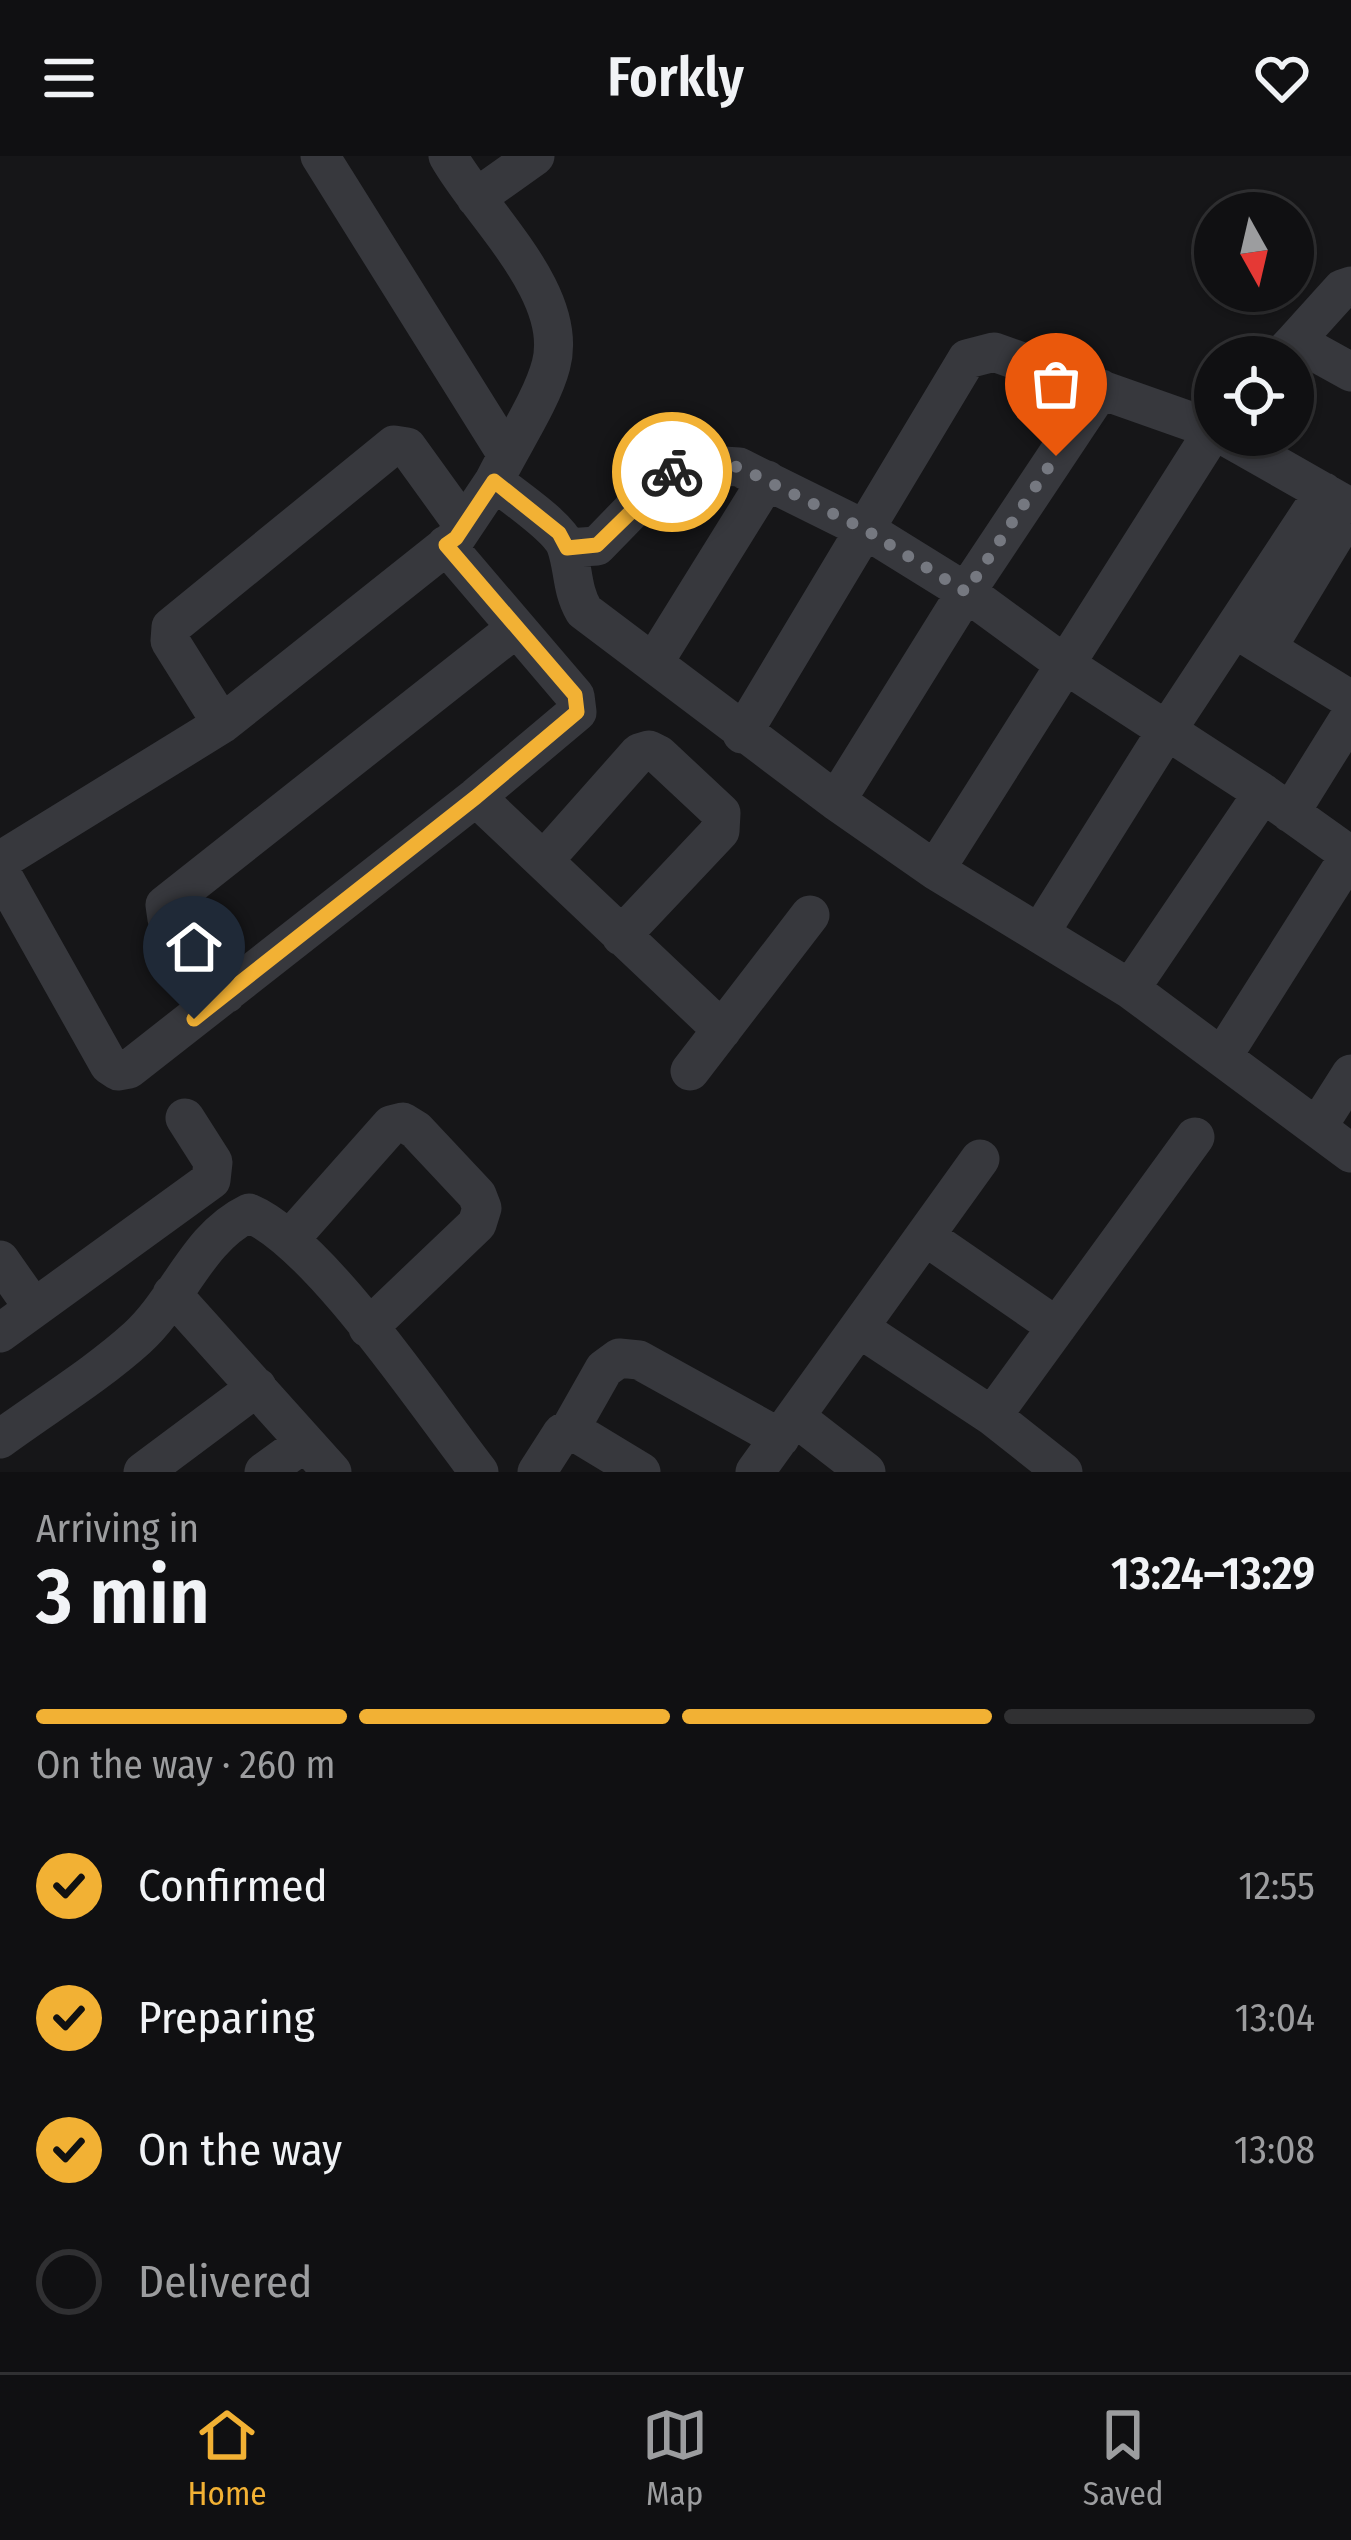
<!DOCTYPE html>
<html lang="en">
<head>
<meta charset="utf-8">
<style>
  :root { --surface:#101012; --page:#19191b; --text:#f1f3f6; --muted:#9c9d9f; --line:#303032; --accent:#f2b134 }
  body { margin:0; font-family:"Fira Sans Condensed",sans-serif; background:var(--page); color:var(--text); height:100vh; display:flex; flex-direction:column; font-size:45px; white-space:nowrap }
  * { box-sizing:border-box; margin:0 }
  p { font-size:39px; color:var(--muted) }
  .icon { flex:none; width:66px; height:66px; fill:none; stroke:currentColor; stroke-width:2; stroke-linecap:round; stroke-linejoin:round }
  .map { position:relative; height:1316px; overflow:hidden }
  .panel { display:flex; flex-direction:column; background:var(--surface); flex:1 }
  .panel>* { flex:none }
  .needle { width:78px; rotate:172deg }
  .tools { position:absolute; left:1194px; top:36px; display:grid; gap:24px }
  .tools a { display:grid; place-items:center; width:120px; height:120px; border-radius:50%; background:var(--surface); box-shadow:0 3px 9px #0004,0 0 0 3px var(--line); font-size:60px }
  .pin { position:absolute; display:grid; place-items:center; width:102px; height:102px; color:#fff; margin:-123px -51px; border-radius:50% 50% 50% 0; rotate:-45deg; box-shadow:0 0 12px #0007 }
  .pin .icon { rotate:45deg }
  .courier { position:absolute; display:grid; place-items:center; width:120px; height:120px; margin:-60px; border:9px solid #f2b134; border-radius:50%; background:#fff; color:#222; box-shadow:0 3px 15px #0007 }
  .headline em { font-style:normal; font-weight:600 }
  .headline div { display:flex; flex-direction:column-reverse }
  .headline { display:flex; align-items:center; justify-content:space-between; height:204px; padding:0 36px }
  h1 { font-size:78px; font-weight:600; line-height:90px }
  .bar { display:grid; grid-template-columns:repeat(4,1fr); gap:18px 12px; align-content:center; height:144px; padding:0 36px }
  .bar i { height:15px; border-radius:9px; background:var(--line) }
  .bar .selected { background:var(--accent) }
  .bar p { grid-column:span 4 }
  ol { padding:0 36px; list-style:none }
  li { display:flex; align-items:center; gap:36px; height:132px }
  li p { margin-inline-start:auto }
  li .icon { padding:12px; border-radius:50%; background:var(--accent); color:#111; stroke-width:4 }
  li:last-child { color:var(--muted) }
  li i { width:66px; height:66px; border:6px solid var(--line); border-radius:50% }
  header { display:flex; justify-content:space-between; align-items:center; height:156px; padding:0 36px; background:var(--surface); font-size:54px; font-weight:600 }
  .dock { display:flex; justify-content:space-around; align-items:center; height:168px; border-top:3px solid var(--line); background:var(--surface); font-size:33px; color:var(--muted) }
  .dock a { display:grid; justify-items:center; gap:6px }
  .dock .selected { color:var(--accent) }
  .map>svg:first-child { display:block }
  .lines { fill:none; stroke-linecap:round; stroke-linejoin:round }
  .minor { stroke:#37383d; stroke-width:39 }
  .done { stroke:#757880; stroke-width:12; stroke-dasharray:0 21.6 }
  .route { stroke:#f2b134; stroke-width:15 }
</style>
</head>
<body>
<header><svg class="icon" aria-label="menu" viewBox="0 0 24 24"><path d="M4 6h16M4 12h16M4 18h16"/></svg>Forkly<svg class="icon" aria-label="heart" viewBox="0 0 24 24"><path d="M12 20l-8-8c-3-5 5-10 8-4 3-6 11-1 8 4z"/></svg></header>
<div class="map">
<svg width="1351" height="1316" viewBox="0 0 1351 1316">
  <rect width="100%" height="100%" fill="#161618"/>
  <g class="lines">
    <path class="minor" d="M 320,0 L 507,299
      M 448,0 C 481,59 570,137 551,209 C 542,244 511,290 494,325 C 512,340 558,370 566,390 C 574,412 571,433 584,455 L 836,645 L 935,714 L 1130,833 L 1351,997
      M 476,42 L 535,0
      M 1295,185 L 1342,133 L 1351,130
      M 1280,201 L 1295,185 L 1351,216
      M 1223,279 L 1346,349
      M 567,392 L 597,390 L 669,316 L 707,309 L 739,311 L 866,374 L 966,436 L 1063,507 L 1263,637 L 1351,700
      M 1245,479 L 1351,544
      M 1267,492 L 1351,353
      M 654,506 L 767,324
      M 222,568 L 170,485 L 171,471 L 394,289 L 407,291 L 464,370
      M 742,578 L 967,203 L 994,196 L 1215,274
      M 476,641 L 722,874
      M 836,645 L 966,436 L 1101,233
      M 1290,657 L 1351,559
      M 545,703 L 639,597 L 649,594 L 659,599 L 721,657 L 720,675 L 621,780
      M 0,705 L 222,568 L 456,382 L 494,325
      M 935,714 L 1215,272
      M 0,715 L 109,909 L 118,915 L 129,913 L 476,641 L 577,556 L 575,540 L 446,389
      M 1041,775 L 1167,574 L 1324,336
      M 1130,833 L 1263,637
      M 226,838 L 167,763 L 165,749 L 516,472
      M 1222,901 L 1350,699
      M 690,915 L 810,759
      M 1318,970 L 1351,918
      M 925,1080 L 1057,1171
      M 289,1084 L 391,969 L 403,966 L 416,974 L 477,1039 L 482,1052 L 477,1068 L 368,1172
      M 0,1104 L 33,1151
      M 172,1138 L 332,1316
      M 859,1172 L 992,1260 L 1063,1316
      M 0,1177 L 211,1024 L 213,1006 L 185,962
      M 992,1260 L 1195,981
      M 795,1261 L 866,1316
      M 570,1273 L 604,1213 L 619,1202 L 639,1204 L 780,1282
      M 0,1283 C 45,1250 96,1219 137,1182 C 179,1144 197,1082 249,1057 C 320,1087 428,1251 479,1316
      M 143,1316 L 257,1231
      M 264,1316 L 304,1287
      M 537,1316 L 562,1277 L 570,1273 L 641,1316
      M 755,1316 L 980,1003"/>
  </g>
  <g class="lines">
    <path class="done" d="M 672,316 L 707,309 L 739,311 L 866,374 L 966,436 L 1056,300"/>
    <path class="route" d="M 194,863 L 476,641 L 577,556 L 575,539 L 446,389 L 456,382 L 494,325 L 559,377 L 567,392 L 597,389 L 672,316"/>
  </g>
</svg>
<div class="tools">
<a><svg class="needle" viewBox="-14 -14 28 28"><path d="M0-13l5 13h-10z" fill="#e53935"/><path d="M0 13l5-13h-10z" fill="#9c9d9f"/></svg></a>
<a><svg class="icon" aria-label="locate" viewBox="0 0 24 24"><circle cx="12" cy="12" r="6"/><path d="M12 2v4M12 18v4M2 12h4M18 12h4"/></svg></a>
</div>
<div class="pin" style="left:1056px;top:300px;background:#ea580c"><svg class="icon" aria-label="bag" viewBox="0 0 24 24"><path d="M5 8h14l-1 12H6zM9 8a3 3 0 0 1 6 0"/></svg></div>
<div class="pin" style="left:194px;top:863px;background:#1f2937"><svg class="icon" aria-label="home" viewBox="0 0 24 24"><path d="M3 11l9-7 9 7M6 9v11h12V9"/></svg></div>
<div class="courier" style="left:672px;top:316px"><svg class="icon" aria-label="bike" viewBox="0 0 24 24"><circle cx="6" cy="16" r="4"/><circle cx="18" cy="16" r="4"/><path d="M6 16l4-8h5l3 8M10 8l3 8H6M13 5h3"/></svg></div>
</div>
<section class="panel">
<div class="headline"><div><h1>3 min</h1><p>Arriving in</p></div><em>13:24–13:29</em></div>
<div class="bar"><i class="selected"></i><i class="selected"></i><i class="selected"></i><i></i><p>On the way · 260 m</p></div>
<ol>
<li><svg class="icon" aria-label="check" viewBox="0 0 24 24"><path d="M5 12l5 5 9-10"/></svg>Confirmed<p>12:55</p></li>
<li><svg class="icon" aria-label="check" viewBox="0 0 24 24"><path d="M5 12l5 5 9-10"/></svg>Preparing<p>13:04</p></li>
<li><svg class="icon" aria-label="check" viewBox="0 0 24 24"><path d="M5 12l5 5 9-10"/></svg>On the way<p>13:08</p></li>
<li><i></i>Delivered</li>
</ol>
</section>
<nav class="dock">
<a class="selected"><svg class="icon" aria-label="home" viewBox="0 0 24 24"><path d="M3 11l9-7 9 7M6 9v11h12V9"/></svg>Home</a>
<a><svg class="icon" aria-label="map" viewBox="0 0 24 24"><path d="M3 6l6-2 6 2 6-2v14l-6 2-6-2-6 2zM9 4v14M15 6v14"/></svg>Map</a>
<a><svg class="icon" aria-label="saved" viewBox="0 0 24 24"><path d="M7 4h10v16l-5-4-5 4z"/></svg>Saved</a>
</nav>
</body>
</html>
